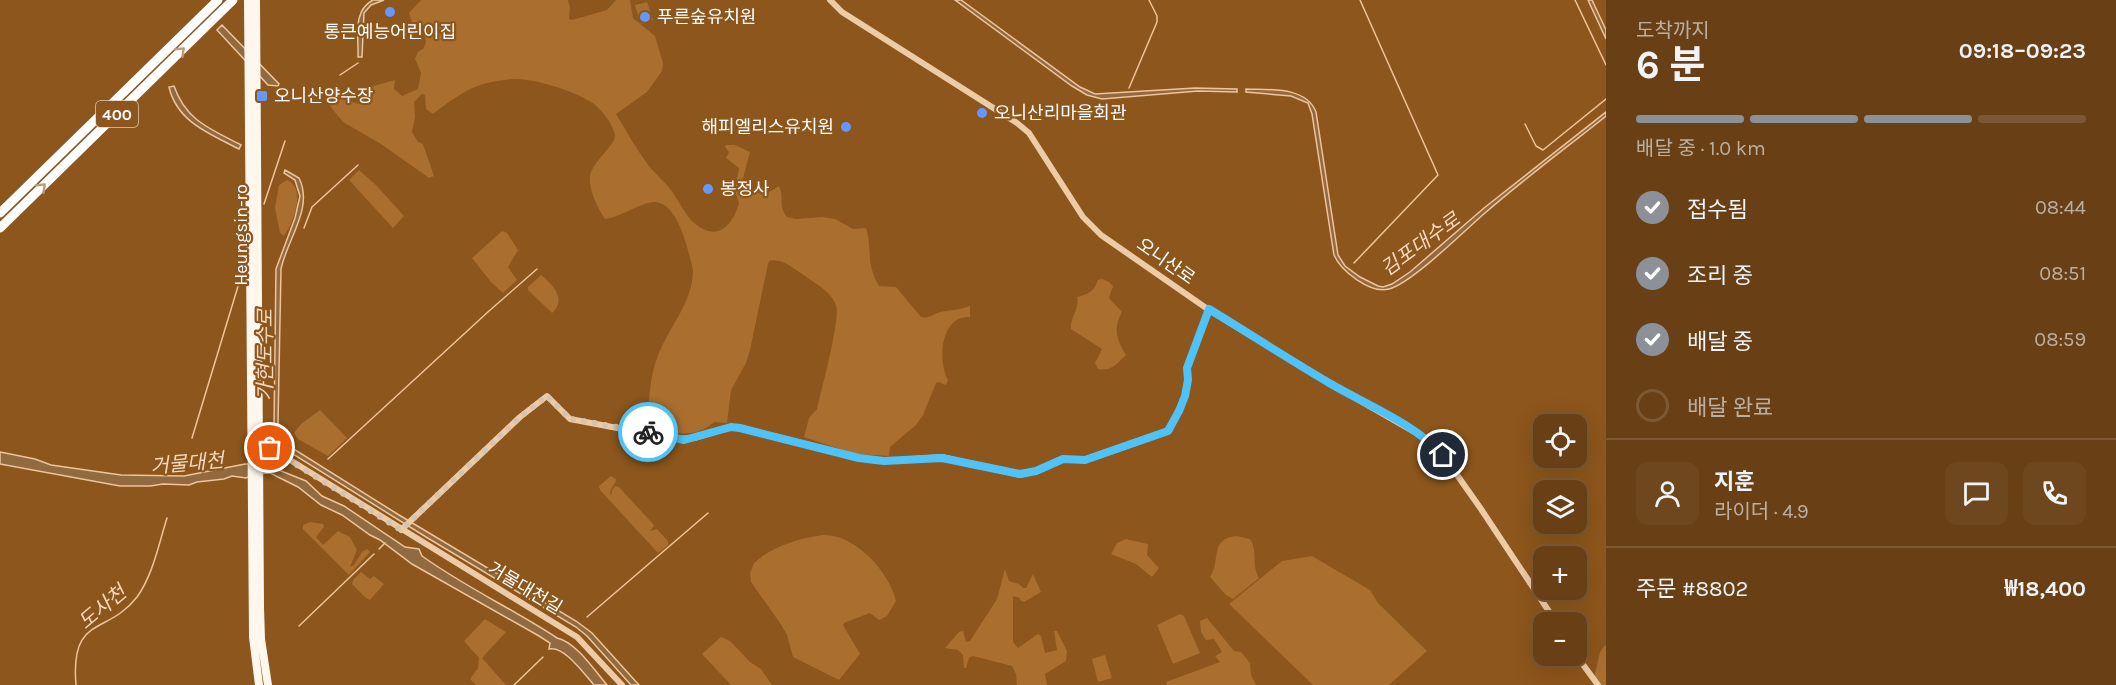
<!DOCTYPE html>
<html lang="ko">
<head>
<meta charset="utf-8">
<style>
  :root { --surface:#694015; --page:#6e471e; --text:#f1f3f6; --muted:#bdafa0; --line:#7c5934; --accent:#8c9099 }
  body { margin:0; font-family:Karla,"Noto Sans KR",sans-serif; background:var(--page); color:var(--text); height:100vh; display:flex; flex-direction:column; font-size:22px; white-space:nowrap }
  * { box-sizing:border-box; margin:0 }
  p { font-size:20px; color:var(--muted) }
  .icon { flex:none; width:33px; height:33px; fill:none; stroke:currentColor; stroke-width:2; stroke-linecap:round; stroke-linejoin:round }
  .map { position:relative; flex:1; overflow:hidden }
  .side { display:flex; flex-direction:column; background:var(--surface); width:510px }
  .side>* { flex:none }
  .controls { position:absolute; left:1533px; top:414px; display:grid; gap:12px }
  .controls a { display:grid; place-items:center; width:54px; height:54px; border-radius:12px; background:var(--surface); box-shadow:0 6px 24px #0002,0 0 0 2px var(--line); font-size:30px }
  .pin { position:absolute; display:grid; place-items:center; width:51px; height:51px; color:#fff; margin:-26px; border:3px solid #fff; border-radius:50%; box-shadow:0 2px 6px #0007 }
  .courier { position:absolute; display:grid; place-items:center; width:60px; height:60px; margin:-30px; border:4px solid #4fc3f7; border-radius:50%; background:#fff; color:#222; box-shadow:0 2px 8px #0007 }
  .overview em { font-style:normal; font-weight:700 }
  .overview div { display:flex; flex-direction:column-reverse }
  .overview { display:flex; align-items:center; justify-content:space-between; height:102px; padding:0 30px }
  h1 { font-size:39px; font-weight:700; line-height:45px }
  .bar { display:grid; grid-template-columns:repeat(4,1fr); gap:9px 6px; align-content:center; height:72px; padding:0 30px }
  .bar i { height:8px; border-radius:4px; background:var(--line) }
  .bar .on { background:var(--accent) }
  .bar p { grid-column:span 4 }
  .line { display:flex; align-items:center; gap:15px; padding:0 30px; border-top:2px solid var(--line) }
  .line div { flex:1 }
  .round { display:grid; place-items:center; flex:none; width:63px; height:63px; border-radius:12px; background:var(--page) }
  ol { padding:0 30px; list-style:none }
  li { display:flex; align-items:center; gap:18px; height:66px }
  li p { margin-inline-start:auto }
  li .icon { padding:6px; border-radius:50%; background:var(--accent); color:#fff; stroke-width:4 }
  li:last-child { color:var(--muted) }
  li i { width:33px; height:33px; border:3px solid var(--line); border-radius:50% }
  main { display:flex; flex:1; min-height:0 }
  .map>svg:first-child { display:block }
  .green { fill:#aa6e2f }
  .water { fill:#916a3f; stroke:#efc49a; stroke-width:1.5 }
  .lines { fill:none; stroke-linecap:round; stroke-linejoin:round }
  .stream { stroke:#efc49a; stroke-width:1.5 }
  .minor { stroke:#edcba7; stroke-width:6 }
  .major { stroke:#fff7ee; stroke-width:8 }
  .highway { stroke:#fff; stroke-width:9 }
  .oneway { stroke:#ba9a77 }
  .done { stroke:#d7c4b0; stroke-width:6; stroke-dasharray:0 10.8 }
  .route { stroke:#4fc3f7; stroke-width:8 }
  .poi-dot { fill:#6597fe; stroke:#8c561c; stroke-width:2 }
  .labels { text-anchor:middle; stroke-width:4.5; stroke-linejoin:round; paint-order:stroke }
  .shield { fill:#8c561c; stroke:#dcccbb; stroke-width:1.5 }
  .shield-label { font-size:16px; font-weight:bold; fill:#fff }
  .poi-label { font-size:18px; fill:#fff; stroke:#8c561c; text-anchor:start }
  .street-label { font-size:18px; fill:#fff; stroke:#8c561c }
  .water-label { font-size:20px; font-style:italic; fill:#f6dabe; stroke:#8c561c }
</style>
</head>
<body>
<main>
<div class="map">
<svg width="1606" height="685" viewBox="0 0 1606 685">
  <rect width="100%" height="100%" fill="#8c561c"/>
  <path class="green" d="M 421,0 L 568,0 L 570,8 L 569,19 L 572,20 L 607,10 L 616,0 L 630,0 L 633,18 L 655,36 L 663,63 L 662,71 L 647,92 L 616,114 C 626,130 635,147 646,162 C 653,172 663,180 671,190 C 678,200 684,212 692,221 C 715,243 732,228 739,203 L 735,191 L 739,168 L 726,158 L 729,152 L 725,147 L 726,145 L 735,145 L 750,152 L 741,186 L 743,191 L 766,194 L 779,186 C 785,198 777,205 787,217 L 796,219 L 822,217 L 835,219 L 853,229 L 866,228 C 873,251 865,262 879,286 L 896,287 L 921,317 C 930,319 933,314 940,312 C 951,310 960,310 970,306 L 970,317 C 967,317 964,317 961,318 C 939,326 939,364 948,380 L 946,385 L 939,382 L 936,383 L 923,415 L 916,425 L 890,447 L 889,456 L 855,454 L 804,437 L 809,418 L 817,409 C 821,391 841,318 836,305 C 831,291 813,282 802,274 C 793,268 781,257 769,261 L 768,264 L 750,350 L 746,363 L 731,390 L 727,423 L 714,422 C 694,440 670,433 647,427 C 649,406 649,381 656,361 C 666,330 693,304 693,270 C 688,250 677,194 648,203 C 633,207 620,217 605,219 C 598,208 588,190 590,176 C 592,162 617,143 615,135 C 613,124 600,107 591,102 C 574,91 536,79 516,79 C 506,79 490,82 480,85 C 463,91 447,103 433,114 L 426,109 L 425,95 L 422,94 L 414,102 L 415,117 L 412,132 L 418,142 L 423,144 L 434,176 L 429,178 L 381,144 L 343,122 L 330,106 L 342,97 C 356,105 367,109 372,90 L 370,87 L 395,80 L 394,89 L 402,96 L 418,89 L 421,73 L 415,59 L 418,52 L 424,48 L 426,41 L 421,27 L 412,22 L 409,13 Z
    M 647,2 L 653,20 L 641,24 L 635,5 Z
    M 359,170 L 376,185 L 404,216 L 393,228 L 349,180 Z
    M 287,180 C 307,188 293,224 284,236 L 280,233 L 275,208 L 279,185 Z
    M 502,231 L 507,233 L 518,250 L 508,267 L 517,280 L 503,293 L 491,282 L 472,258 Z
    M 541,275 C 553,284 567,300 552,313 L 528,290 L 528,287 Z
    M 1102,279 L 1109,282 L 1113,286 L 1109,298 L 1122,312 C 1113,328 1116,339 1126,355 C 1117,363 1112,372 1098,369 L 1095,363 L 1102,349 L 1071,329 C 1070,317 1080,309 1077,297 C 1088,294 1094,292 1098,280 Z
    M 320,410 L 347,438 L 328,456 L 298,439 L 294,433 L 301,424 Z
    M 611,476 L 616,479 C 616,486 608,488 611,496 L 612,490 L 615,486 L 619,487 L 653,524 L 654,526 L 650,531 L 657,529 L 668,541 L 668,545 L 661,551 L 657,552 L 600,490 L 599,486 Z
    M 310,522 L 323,524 L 324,527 L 316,537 L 323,545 L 338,531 L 350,537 L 357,550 L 350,567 L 354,565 L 362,552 L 367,549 L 370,552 L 349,575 L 303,529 L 303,525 Z
    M 822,535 C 854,533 889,571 896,601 L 887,616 L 879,620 L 870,613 L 844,623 L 843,625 L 860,654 L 839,680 L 793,657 L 787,635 L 780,623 L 751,582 L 750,573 L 754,563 C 773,546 797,539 822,535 Z
    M 1236,536 L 1250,539 C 1258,551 1251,563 1259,578 L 1233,599 L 1226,595 L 1210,577 C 1221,561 1209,539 1236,536 Z
    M 1126,539 L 1148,544 L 1147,555 L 1159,568 L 1152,577 L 1136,564 L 1111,554 L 1117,543 Z
    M 1312,556 L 1370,590 L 1378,603 L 1427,651 L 1389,685 L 1313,685 L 1229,604 L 1282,561 Z
    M 1005,569 L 1009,581 L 1019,584 L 1023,588 L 1026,588 L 1033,574 L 1041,592 L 1024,602 L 1020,600 L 1020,598 L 1013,596 L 1013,642 L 1018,648 L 1038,634 L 1041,636 L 1045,653 L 1057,650 L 1054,631 L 1057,631 L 1067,651 L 1066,661 L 1045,674 L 1047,685 L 1017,685 L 1016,674 L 1012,666 L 973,656 L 969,658 L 966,668 L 964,668 L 963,655 L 958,650 L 945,648 L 959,632 L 963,631 L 966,642 L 970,641 L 997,599 Z
    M 361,572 L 370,579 L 374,576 L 384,584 L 370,600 L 366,598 L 352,584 L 353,580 Z
    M 1180,614 L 1184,616 L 1200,653 L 1173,664 L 1157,625 Z
    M 1207,618 L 1234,651 L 1241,652 L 1250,663 L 1251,675 L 1256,685 L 1167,685 L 1166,682 L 1220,662 L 1215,656 L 1222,652 L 1214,639 L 1206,640 L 1201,632 L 1200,621 Z
    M 485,619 L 506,632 L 482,658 L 506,685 L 476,685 L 470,679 L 478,668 L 479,658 L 464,641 Z
    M 721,637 L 730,641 L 750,662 L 761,669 L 772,685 L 731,685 L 702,654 Z
    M 1606,644 L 1606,685 L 1602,685 L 1594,678 L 1600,652 Z
    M 1105,655 L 1112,678 L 1098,682 L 1092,659 Z"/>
  <path class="water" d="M 373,0 L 384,0 L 371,5 L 364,13 L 362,57 L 358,57 C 359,37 352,11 373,0 Z
    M 955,0 L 961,0 L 1080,87 L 1095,94 L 1195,88 L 1237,89 L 1237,92 L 1198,91 L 1102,99 L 1087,95 L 1072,86 Z
    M 1588,0 L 1592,0 L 1606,30 L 1606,39 Z
    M 222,25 L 279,84 L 278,86 L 268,85 L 217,30 Z
    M 174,86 C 186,121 211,129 241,145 L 239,149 C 210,134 177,122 169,87 Z
    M 1246,89 C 1269,90 1306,86 1316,112 L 1338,255 L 1345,266 L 1360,277 L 1378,286 L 1383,287 L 1392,284 L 1410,272 L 1484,208 L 1606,112 L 1606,116 C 1566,148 1524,179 1485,213 C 1464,231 1412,283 1389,289 C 1370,294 1341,271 1334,255 L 1312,114 L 1308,103 L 1291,96 L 1246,92 Z
    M 285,170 L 299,178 C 314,208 287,239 281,269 L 278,423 L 280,435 L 284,443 L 399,515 L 576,621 L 592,633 L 639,685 L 631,685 L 587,636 L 576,627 L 426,537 L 288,451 L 276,439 L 274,428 L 276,269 L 295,218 L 300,196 L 295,180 L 284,173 Z
    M 0,452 L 35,459 L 51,465 L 121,475 L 184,476 L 245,464 L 264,464 L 306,481 L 322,496 L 344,506 L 405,547 L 419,549 L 422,556 C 465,587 513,609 557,638 C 576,642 595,671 607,685 L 594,685 C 584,674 564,645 549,649 L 550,643 L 539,636 L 412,564 L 380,540 L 370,535 L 342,515 L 321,505 L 298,487 L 270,473 L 255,474 L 246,478 L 232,476 L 224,479 L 197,482 L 189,485 L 163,484 L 150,486 L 120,486 L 0,464 Z"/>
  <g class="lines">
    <path class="stream" d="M 1575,0 L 1606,65
      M 340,75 L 358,63
      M 1129,88 L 1157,22 L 1157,16 L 1149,0
      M 1525,124 L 1536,146 L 1543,150 L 1606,99
      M 264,204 L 285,141
      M 304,228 L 312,207 L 358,165
      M 1354,263 L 1438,175 L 1360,0
      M 192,438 L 239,283
      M 328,459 L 489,311 L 537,269
      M 379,549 L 385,543
      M 587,617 L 708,513
      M 299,626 L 374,554
      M 76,685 C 70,614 107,636 137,597 C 153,575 159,543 167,518
      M 514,685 L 543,657"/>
    <path class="minor" d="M 830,0 L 842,12 L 1017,123 L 1029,133 L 1083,217 L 1101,235 L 1209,310 L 1329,383 L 1430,441 L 1443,455 L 1481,509 L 1556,622
      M 257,443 L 290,460 L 577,637 L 622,685
      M 401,530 L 520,417 L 547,396 L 570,419 L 675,439 L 695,438 L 731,427 L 740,428 L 859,458 L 884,461 L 942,457 L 1020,475 L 1036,471 L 1063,459 L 1085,460 L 1168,431 L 1179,411 L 1185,396 L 1188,380 L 1187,368 L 1209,310
      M 1576,655 L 1598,685"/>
    <path class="major" d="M 248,0 L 253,637 L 259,685
      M 256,0 L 260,607 L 261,639 L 268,685"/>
    <path class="highway" d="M 0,213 L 218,0
      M 0,228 L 233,0"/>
  </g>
  <defs><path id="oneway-chevron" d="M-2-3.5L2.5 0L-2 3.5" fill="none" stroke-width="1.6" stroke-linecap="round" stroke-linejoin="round" transform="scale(1.5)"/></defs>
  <g class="oneway">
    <use href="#oneway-chevron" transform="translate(181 51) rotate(-44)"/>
    <use href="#oneway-chevron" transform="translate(42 187) rotate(-44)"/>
  </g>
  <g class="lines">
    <path class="done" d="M 270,448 L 401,530 L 520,417 L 547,396 L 570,419 L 648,432"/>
    <path class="route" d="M 648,432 L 684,440 L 731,427 L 740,428 L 859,458 L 884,461 L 942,458 L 1020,474 L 1036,471 L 1063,459 L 1085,460 L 1168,431 L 1179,411 L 1185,396 L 1188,380 L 1187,368 L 1209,309 C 1250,334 1290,360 1331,384 C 1369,406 1413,423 1443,455"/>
  </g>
  <g class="poi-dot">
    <circle cx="390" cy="12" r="6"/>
    <circle cx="645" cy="17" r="6"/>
    <rect x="256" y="90" width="12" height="12" rx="3"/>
    <circle cx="982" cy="113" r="6"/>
    <circle cx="846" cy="127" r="6"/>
    <circle cx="708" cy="189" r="6"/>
  </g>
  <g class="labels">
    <rect class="shield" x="96" y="101" width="42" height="26" rx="4.5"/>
    <g class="shield-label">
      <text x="117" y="120">400</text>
    </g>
    <g class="poi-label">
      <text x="657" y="23">푸른숲유치원</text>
      <text x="390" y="38" text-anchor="middle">통큰예능어린이집</text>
      <text x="274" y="102">오니산양수장</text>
      <text x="994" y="119">오니산리마을회관</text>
      <text x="834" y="133" text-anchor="end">해피엘리스유치원</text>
      <text x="720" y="195">봉정사</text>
    </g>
    <g class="street-label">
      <text transform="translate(241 235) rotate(-90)" y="6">Heungsin-ro</text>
      <text transform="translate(1166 261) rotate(35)" y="6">오니산로</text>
      <text transform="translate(525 588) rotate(31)" y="6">거물대천길</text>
    </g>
    <g class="water-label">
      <text transform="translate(1420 244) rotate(-36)" y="7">김포대수로</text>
      <text transform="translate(265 355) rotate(-90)" y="7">가현도수로</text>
      <text transform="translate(187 463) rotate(-5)" y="7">거물대천</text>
      <text transform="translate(102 607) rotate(-40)" y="7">도사천</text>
    </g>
  </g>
</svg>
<div class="controls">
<a><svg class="icon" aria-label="locate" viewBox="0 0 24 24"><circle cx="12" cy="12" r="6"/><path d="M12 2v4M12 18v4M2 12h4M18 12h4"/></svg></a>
<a><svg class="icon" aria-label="layers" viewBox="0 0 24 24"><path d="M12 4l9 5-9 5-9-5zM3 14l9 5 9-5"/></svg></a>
<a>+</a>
<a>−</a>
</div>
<div class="pin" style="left:270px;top:448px;background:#ea580c"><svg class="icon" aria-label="bag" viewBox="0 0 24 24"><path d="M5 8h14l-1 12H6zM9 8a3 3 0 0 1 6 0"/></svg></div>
<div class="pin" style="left:1443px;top:455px;background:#1f2937"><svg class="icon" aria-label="home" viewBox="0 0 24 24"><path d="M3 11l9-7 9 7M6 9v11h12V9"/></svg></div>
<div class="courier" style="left:648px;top:432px"><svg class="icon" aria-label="bike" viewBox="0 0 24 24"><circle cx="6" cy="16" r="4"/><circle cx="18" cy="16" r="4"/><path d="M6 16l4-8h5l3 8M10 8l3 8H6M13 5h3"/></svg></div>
</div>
<section class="side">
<div class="overview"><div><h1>6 분</h1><p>도착까지</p></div><em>09:18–09:23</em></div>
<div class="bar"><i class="on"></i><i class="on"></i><i class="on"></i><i></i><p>배달 중 · 1.0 km</p></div>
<ol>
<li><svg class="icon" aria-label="check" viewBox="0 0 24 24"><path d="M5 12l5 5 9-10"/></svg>접수됨<p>08:44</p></li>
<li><svg class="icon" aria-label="check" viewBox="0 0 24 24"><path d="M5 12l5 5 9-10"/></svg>조리 중<p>08:51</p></li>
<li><svg class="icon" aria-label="check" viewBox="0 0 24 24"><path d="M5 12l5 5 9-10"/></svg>배달 중<p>08:59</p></li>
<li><i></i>배달 완료</li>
</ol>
<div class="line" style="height:108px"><a class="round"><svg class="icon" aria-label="person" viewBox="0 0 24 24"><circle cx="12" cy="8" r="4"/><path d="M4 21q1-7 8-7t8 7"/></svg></a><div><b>지훈</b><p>라이더 · 4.9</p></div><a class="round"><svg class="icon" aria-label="chat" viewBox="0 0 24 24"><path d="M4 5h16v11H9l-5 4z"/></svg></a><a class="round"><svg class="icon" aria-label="phone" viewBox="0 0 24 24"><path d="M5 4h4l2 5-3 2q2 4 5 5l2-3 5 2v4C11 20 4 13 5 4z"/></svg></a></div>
<div class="line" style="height:78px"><div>주문 #8802</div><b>₩18,400</b></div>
</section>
</main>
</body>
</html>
